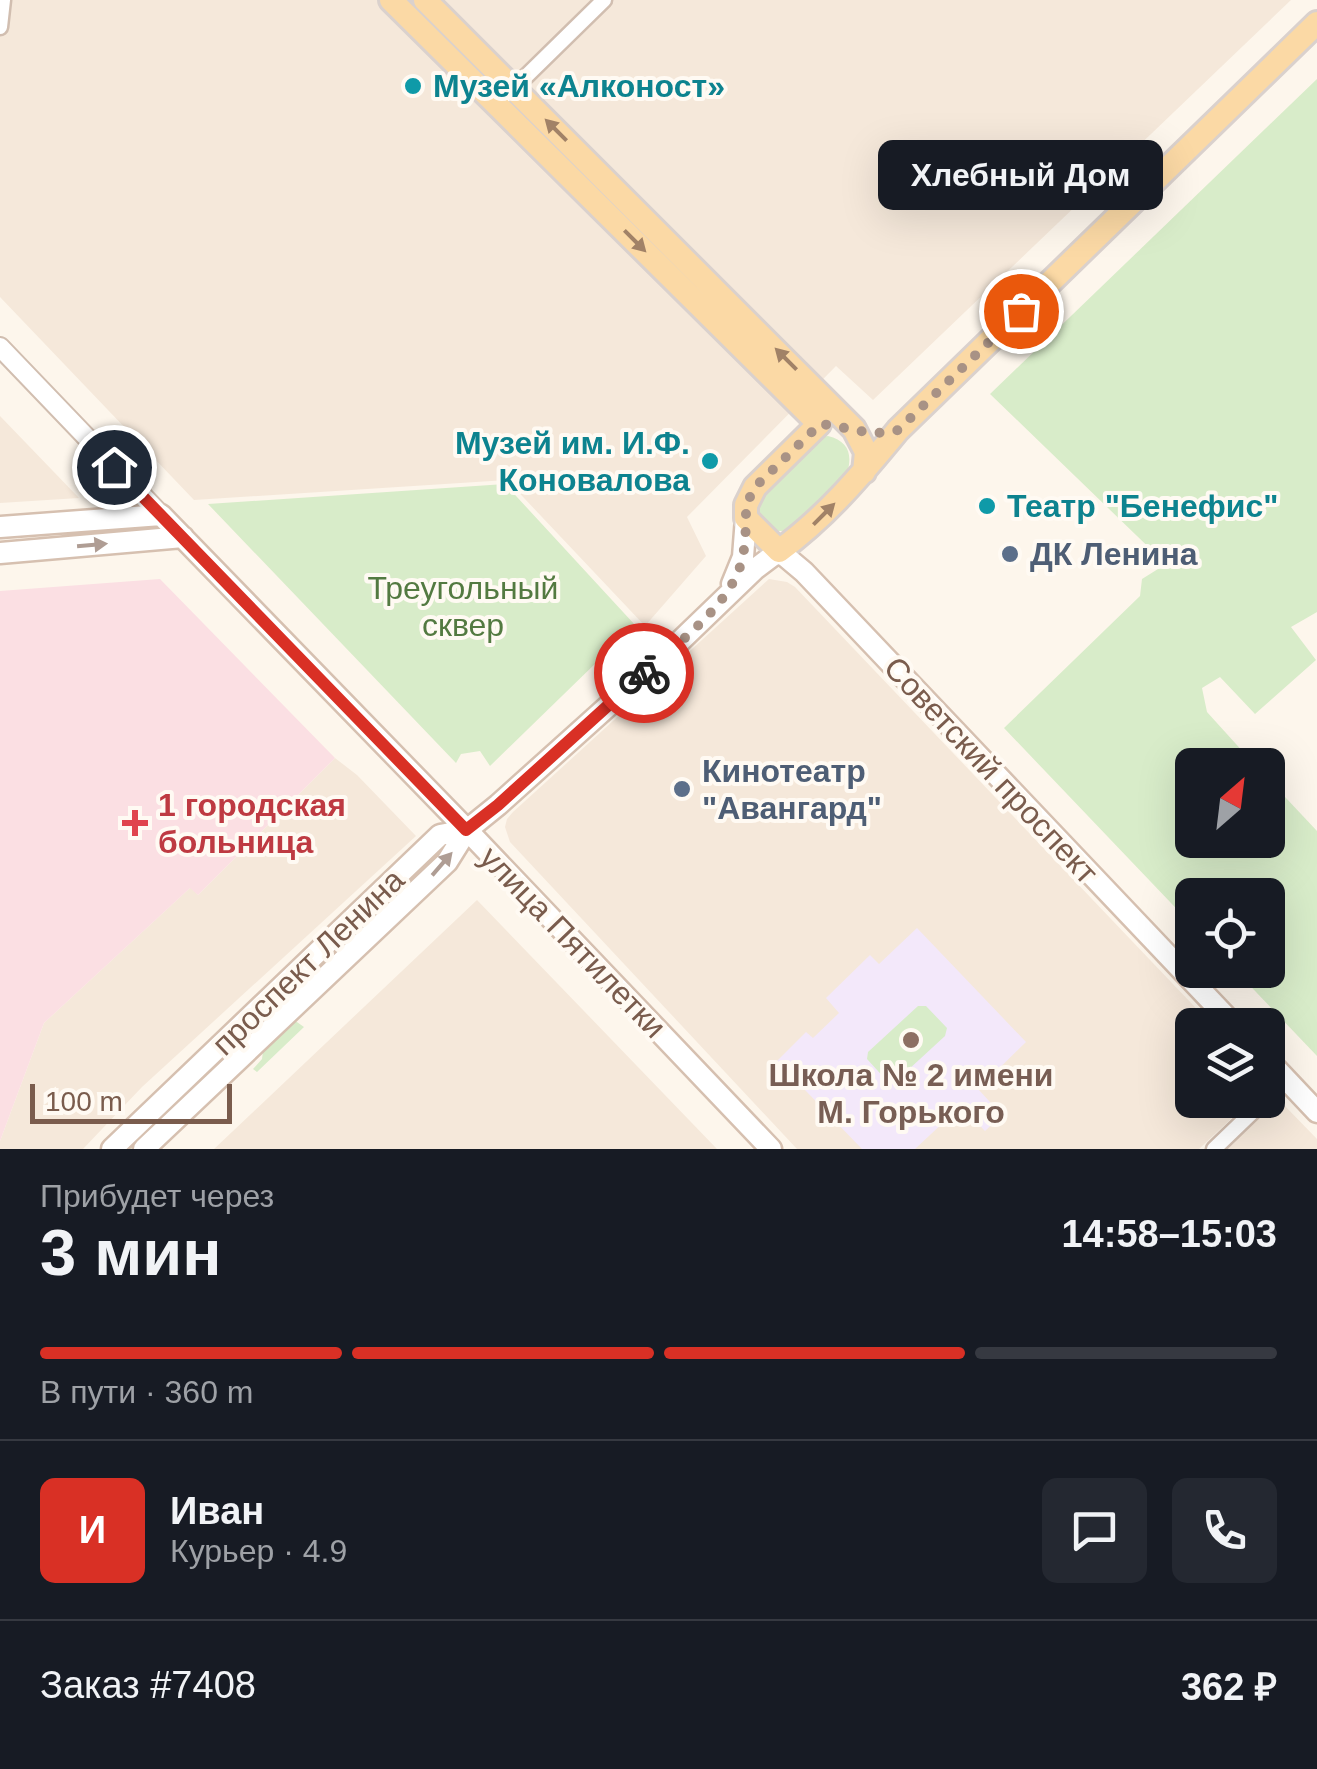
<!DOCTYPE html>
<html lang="ru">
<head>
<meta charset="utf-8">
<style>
  :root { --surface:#171b24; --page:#242831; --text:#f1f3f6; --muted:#9ea1a6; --line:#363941; --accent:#d93025 }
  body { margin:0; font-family:Helvetica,sans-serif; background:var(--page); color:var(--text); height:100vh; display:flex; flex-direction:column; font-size:38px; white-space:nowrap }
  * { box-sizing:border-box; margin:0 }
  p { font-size:32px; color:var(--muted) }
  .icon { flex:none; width:55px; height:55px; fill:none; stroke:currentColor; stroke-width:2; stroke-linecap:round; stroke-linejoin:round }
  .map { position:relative; height:1149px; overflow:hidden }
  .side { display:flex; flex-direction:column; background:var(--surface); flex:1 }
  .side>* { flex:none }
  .needle { width:65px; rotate:28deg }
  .fabs { position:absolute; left:1175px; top:748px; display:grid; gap:20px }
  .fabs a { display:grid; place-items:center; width:110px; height:110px; border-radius:15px; background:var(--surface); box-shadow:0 10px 40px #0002; font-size:50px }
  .scale { position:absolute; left:30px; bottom:25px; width:202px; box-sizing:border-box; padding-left:10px; border:5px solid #7a5c4d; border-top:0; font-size:28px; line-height:35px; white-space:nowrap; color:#7a5c4d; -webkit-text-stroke:8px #fffaf3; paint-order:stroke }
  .pin { position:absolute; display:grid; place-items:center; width:85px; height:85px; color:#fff; margin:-42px; border:5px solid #fff; border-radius:50%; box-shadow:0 2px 10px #0007 }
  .courier { position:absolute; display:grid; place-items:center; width:100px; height:100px; margin:-50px; border:8px solid #d93025; border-radius:50%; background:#fff; color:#222; box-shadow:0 2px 12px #0007 }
  .bubble { position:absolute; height:70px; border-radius:15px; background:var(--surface); box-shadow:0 10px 40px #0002; font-size:32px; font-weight:800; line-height:70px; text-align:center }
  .head em { font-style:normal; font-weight:800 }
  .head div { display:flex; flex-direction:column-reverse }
  .head { display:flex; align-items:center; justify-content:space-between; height:170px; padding:0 40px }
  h1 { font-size:65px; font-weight:800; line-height:75px }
  .bar { display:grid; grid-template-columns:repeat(4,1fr); gap:15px 10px; align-content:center; height:120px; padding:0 40px }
  .bar i { height:12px; border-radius:8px; background:var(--line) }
  .bar .on { background:var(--accent) }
  .bar p { grid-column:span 4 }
  .line { display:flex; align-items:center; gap:25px; padding:0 40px; border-top:2px solid var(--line) }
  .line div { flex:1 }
  .round { display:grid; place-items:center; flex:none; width:105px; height:105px; border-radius:15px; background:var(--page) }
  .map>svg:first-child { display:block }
  .residential { fill:#f5e8da }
  .education { fill:#f3e8fa }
  .medical { fill:#fbdfe3 }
  .green { fill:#d8ecc9 }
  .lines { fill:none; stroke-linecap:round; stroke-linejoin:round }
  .minor-casing { stroke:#d1beb0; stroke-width:19 }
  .tertiary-casing { stroke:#d1beb0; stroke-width:22 }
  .secondary-casing { stroke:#d6c0b0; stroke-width:25 }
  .primary-casing { stroke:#dad1cd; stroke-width:28 }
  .minor { stroke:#fff; stroke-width:14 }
  .tertiary { stroke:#fff; stroke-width:18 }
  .secondary { stroke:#fff; stroke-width:20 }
  .primary { stroke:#fbd9a5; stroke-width:22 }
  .oneway { fill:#a18267 }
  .oneway2 { fill:#af9d94 }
  .done { stroke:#a89285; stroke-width:10; stroke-dasharray:0 18 }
  .route { stroke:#d93025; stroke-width:12 }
  .culture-dot { fill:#0f9aa8; stroke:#fffaf3; stroke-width:4 }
  .service-dot { fill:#5c6f8a; stroke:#fffaf3; stroke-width:4 }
  .health-dot { fill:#e0444e; stroke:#fffaf3; stroke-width:4 }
  .education-dot { fill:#8d6e63; stroke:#fffaf3; stroke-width:4 }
  .labels { text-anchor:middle; stroke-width:8; stroke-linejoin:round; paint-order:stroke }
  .culture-label { font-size:32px; font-weight:bold; fill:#0d838f; stroke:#fffaf3; text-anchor:start }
  .service-label { font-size:32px; font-weight:bold; fill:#4e5e75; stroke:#fffaf3; text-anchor:start }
  .park-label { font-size:32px; fill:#537a41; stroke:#fffaf3 }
  .street-label { font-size:32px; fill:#7a5c4d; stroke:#fffaf3 }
  .health-label { font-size:32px; font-weight:bold; fill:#be3a42; stroke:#fffaf3; text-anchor:start }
  .education-label { font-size:32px; font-weight:bold; fill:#785e54; stroke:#fffaf3 }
</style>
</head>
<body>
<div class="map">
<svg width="1317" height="1149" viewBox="0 0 1317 1149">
  <rect width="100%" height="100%" fill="#fdf6ec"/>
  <path class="residential" d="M 0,0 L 1291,0 L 873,400 L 836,366 L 687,517 L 706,556 L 645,626 L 507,480 L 194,500 L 0,297 Z
    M 0,416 L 79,498 L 0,503 Z
    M 769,579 L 787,582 L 795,587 L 1212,1025 L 1192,1025 L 1192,1100 L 1251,1100 L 1199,1149 L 797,1149 L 510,842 L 505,827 L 507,819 L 513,812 Z
    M 335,758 L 357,775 L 416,836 L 142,1087 L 83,1149 L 0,1149 L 0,1141 L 44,1023 L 191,887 L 198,895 Z
    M 477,900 L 717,1149 L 214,1149 Z
    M 1273,1102 L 1283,1104 L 1317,1139 L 1317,1149 L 1222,1149 Z"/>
  <path class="education" d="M 917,928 L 1026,1042 L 978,1089 L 1002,1115 L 985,1131 L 961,1106 L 915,1149 L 862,1149 L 777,1061 L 806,1032 L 813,1038 L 839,1013 L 826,998 L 870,955 L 879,964 Z"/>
  <path class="medical" d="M 160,579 L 335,758 L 198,895 L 190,888 L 44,1023 L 0,1141 L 0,591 Z"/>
  <path class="green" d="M 1317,79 L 1317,612 L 1291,627 L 1316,660 L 1255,714 L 1220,677 L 1202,688 L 1207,712 L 1255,765 L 1192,765 L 1192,840 L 1268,840 L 1268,779 L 1317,831 L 1317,1056 L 1235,970 L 1268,970 L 1268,895 L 1192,895 L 1192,925 L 1004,728 L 1140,596 L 1142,579 L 1166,564 L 990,394 Z
    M 828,436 C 848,441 853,454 847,473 L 786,531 L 773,531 L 759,524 L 754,503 L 820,437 Z
    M 505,484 L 635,625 L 490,766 L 480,751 L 461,754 L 456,763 L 208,504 Z
    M 434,853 L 438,858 L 131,1149 L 123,1149 Z
    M 918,1006 L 926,1006 L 947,1028 L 945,1036 L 895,1082 L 888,1082 L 867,1059 L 868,1052 Z
    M 294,1020 L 304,1027 L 257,1072 L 253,1069 L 262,1059 L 264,1044 Z"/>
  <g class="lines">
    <defs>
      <path id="minor" d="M 0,27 L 3,0
        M 508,94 L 604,0
        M 1214,1149 L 1265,1100"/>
      <path id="tertiary" d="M 0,347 L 161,515"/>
      <path id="secondary" d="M 0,527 L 161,515 L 467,830 L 771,1149
        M 0,553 L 183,537
        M 732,584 L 743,557 L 746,518
        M 1268,1060 L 1317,1112
        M 112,1149 L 440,835 L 467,830
        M 144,1149 L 447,862 L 467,830 L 498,805 L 675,646 L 755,569 L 779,551 L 804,572 L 1234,1025"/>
      <path id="primary" d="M 391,0 L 819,424
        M 425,0 L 854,429 L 866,452 L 864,472
        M 819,424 L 755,487 L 746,505 L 746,518 L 779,551 C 826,517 862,474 898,430 L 1317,23"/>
    </defs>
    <use href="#minor" class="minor-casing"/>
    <use href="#tertiary" class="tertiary-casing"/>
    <use href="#secondary" class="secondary-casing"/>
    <use href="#primary" class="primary-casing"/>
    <use href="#minor" class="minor"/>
    <use href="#tertiary" class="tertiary"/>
    <use href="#secondary" class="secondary"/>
    <use href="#primary" class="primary"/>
  </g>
  <defs><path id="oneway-solid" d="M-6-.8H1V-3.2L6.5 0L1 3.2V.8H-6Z" transform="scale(2.5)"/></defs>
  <g class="oneway">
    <use href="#oneway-solid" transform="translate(556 130) rotate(-135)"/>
    <use href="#oneway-solid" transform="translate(635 241) rotate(45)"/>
    <use href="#oneway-solid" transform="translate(786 359) rotate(-135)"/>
    <use href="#oneway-solid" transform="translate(824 514) rotate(-45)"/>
  </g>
  <g class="oneway2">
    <use href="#oneway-solid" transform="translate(92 545) rotate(-5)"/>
    <use href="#oneway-solid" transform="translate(442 864) rotate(-49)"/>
  </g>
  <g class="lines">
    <path class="done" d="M 644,673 C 677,644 731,605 742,560 C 746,543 746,523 746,505 L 755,487 L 820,424 C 845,426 873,438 898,430 L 1021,311"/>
    <path class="route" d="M 114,467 L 466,830 L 498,805 L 644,673"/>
  </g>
  <g class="culture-dot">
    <circle cx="413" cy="86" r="10"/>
    <circle cx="710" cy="461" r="10"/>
    <circle cx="987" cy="506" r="10"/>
  </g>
  <g class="service-dot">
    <circle cx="1010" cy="554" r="10"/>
    <circle cx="682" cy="789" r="10"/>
  </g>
  <path class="health-dot" d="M130 808h10v10h10v10h-10v10h-10v-10h-10v-10h10z"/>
  <circle class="education-dot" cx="911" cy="1040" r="10"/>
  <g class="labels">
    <g class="culture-label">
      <text x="433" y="97">Музей «Алконост»</text>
      <text x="690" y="454" text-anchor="end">Музей им. И.Ф.<tspan x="690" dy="37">Коновалова</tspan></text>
      <text x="1007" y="517">Театр "Бенефис"</text>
    </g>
    <g class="service-label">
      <text x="1030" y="565">ДК Ленина</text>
      <text x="702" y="782">Кинотеатр<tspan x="702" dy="37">"Авангард"</tspan></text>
    </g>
    <g class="park-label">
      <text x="463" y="599">Треугольный<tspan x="463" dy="37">сквер</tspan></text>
    </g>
    <g class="street-label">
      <text transform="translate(991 770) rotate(47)" y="11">Советский проспект</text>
      <text transform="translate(573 942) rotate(46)" y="11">улица Пятилетки</text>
      <text transform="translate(308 962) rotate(-44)" y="11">проспект Ленина</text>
    </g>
    <g class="health-label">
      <text x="158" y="816">1 городская<tspan x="158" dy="37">больница</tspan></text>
    </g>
    <g class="education-label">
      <text x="911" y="1086">Школа № 2 имени<tspan x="911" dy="37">М. Горького</tspan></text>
    </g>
  </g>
</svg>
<div class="fabs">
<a><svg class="needle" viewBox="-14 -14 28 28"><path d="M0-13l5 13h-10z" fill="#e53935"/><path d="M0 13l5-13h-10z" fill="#9ea1a6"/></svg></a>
<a><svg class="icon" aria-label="locate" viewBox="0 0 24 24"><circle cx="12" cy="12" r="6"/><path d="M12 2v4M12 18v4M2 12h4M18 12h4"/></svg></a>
<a><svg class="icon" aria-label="layers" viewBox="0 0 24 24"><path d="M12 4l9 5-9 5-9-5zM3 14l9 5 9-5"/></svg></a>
</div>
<div class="scale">100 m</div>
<div class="pin" style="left:1021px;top:311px;background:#ea580c"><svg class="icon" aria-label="bag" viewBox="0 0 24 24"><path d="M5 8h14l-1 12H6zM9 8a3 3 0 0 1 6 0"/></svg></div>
<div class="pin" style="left:114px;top:467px;background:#1f2937"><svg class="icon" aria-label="home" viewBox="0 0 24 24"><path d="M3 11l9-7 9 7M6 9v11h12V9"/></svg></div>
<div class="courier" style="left:644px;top:673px"><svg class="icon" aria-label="bike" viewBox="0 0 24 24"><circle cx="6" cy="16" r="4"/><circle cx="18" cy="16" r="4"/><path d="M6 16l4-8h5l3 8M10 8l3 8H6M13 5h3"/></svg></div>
<div class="bubble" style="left:878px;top:140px;width:285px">Хлебный Дом</div>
</div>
<section class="side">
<div class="head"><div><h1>3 мин</h1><p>Прибудет через</p></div><em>14:58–15:03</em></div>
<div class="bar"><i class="on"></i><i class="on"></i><i class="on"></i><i></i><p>В пути · 360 m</p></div>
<div class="line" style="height:180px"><b class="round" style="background:var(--accent);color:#fff">И</b><div><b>Иван</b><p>Курьер · 4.9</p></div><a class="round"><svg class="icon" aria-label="chat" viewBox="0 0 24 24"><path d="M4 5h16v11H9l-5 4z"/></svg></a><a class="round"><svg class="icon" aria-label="phone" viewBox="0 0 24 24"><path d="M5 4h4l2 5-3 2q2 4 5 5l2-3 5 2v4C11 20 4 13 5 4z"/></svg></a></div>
<div class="line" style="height:130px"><div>Заказ #7408</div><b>362 ₽</b></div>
</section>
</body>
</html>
